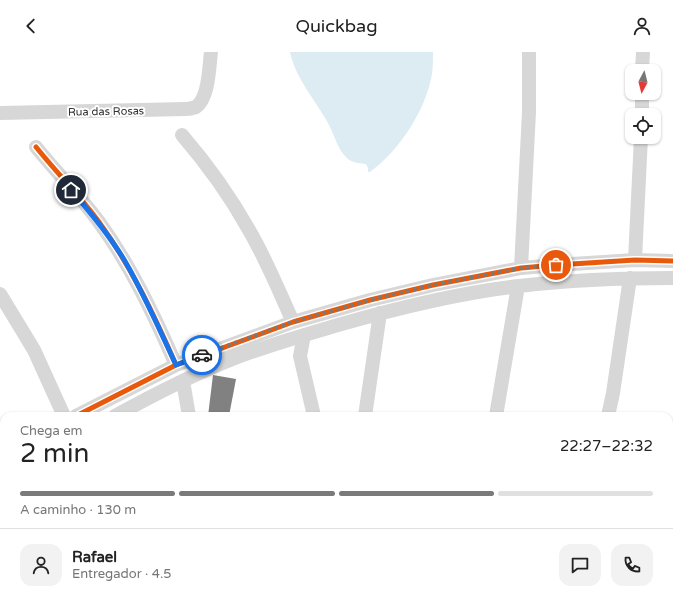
<!DOCTYPE html>
<html lang="pt">
<head>
<meta charset="utf-8">
<style>
  :root { --surface:#fff; --page:#f2f2f2; --text:#222; --muted:#767676; --line:#e0e0e0; --accent:#7a7a7a }
  body { margin:0; font-family:"Varela Round",sans-serif; background:var(--page); color:var(--text); height:100vh; display:flex; flex-direction:column; font-size:15px; white-space:nowrap }
  * { box-sizing:border-box; margin:0 }
  p { font-size:13px; color:var(--muted) }
  .icon { flex:none; width:22px; height:22px; fill:none; stroke:currentColor; stroke-width:2; stroke-linecap:round; stroke-linejoin:round }
  .map { position:relative; flex:1; overflow:hidden }
  .sheet { position:absolute; left:0px; top:360px; width:673px; height:196px; display:flex; flex-direction:column; background:var(--surface); border-radius:12px 12px 0 0; box-shadow:0 1px 3px #0004 }
  .sheet>* { flex:none }
  .needle { width:26px; rotate:187deg }
  .tools { position:absolute; left:625px; top:12px; display:grid; gap:8px }
  .tools a { display:grid; place-items:center; width:36px; height:36px; border-radius:8px; background:var(--surface); box-shadow:0 1px 3px #0004; font-size:20px }
  .pin { position:absolute; display:grid; place-items:center; width:34px; height:34px; color:#fff; margin:-17px; border:2px solid #fff; border-radius:50%; box-shadow:0 1px 4px #0007 }
  .courier { position:absolute; display:grid; place-items:center; width:40px; height:40px; margin:-20px; border:3px solid #1a73e8; border-radius:50%; background:#fff; color:#222; box-shadow:0 1px 5px #0007 }
  .headline em { font-style:normal; font-weight:600 }
  .headline div { display:flex; flex-direction:column-reverse }
  .headline { display:flex; align-items:center; justify-content:space-between; height:68px; padding:0 20px }
  h1 { font-size:26px; font-weight:600; line-height:30px }
  .bar { display:grid; grid-template-columns:repeat(4,1fr); gap:6px 4px; align-content:center; height:48px; padding:0 20px }
  .bar i { height:5px; border-radius:3px; background:var(--line) }
  .bar .on { background:var(--accent) }
  .bar p { grid-column:span 4 }
  .line { display:flex; align-items:center; gap:10px; padding:0 20px; border-top:1px solid var(--line) }
  .line div { flex:1 }
  .round { display:grid; place-items:center; flex:none; width:42px; height:42px; border-radius:12px; background:var(--page) }
  header { display:flex; justify-content:space-between; align-items:center; height:52px; padding:0 20px; background:var(--surface); font-size:18px; font-weight:600 }
  .map>svg:first-child { display:block }
  .water { fill:#ddebf3 }
  .building { fill:#818181 }
  .lines { fill:none; stroke-linecap:round; stroke-linejoin:round }
  .minor { stroke:#d7d7d7; stroke-width:14 }
  .cycleway-casing { stroke:#fff; stroke-width:8 }
  .cycleway { stroke:#e8590c; stroke-width:5 }
  .done { stroke:#7a7a7a; stroke-width:4; stroke-dasharray:0 7.2 }
  .route { stroke:#1a73e8; stroke-width:5 }
  .labels { text-anchor:middle; stroke-width:4; stroke-linejoin:round; paint-order:stroke }
  .street-label { font-size:11px; fill:#333; stroke:#fff }
</style>
</head>
<body>
<header><svg class="icon" aria-label="back" viewBox="0 0 24 24"><path d="M15 5l-7 7 7 7"/></svg>Quickbag<svg class="icon" aria-label="person" viewBox="0 0 24 24"><circle cx="12" cy="8" r="4"/><path d="M4 21q1-7 8-7t8 7"/></svg></header>
<div class="map">
<svg width="673" height="556" viewBox="0 0 673 556">
  <rect width="100%" height="100%" fill="#fff"/>
  <path class="water" d="M 290,0 L 433,0 C 433,7 433,15 432,22 C 426,58 399,99 370,120 L 368,120 L 368,116 L 366,112 C 359,111 351,111 346,105 C 337,96 335,84 329,73 C 316,48 296,28 290,0 Z"/>
  <path class="building" d="M 213,323 L 236,327 L 229,364 L 208,364 Z"/>
  <g class="lines">
    <path class="minor" d="M 642,19 L 643,0
      M 0,61 L 186,57 C 189,57 193,56 196,55 C 209,46 209,15 211,0
      M 642,63 L 642,41
      M 182,83 C 207,112 230,144 249,178 C 266,207 279,239 293,270
      M 36,95 C 56,120 80,144 99,170 C 131,214 154,263 176,313
      M 635,208 L 641,85
      M 521,216 L 529,60 L 529,0
      M 0,242 L 34,298 L 64,364
      M 304,283 L 300,304 L 314,364
      M 183,329 L 189,364
      M 76,364 L 176,313 L 293,270 L 370,248 L 433,233 L 521,216 L 556,213 L 635,208 L 673,209
      M 115,364 C 153,343 194,322 235,306 C 269,293 304,283 338,273 C 397,256 458,241 519,234 C 570,228 622,226 673,226
      M 365,364 L 380,261
      M 496,364 L 518,234
      M 608,364 L 613,341 L 630,226
      M 0,411 L 4,415
      M 0,431 L 4,428
      M 78,552 L 78,556
      M 670,553 L 673,547
      M 188,556 L 189,552
      M 315,556 L 316,552
      M 450,556 L 451,552
      M 563,556 L 564,552"/>
    <defs>
      <path id="cycleway" d="M 36,95 C 56,120 80,144 99,170 C 131,214 154,263 176,313
        M 76,364 L 176,313 L 293,270 L 370,248 L 433,233 L 521,216 L 556,213 L 635,208 L 673,209"/>
    </defs>
    <use href="#cycleway" class="cycleway-casing"/>
    <use href="#cycleway" class="cycleway"/>
  </g>
  <g class="lines">
    <path class="done" d="M 202,303 L 292,270 L 370,248 L 433,233 L 521,216 L 556,213"/>
    <path class="route" d="M 71,138 C 91,161 111,185 126,211 C 145,244 160,279 176,313 L 202,303"/>
  </g>
  <g class="labels">
    <g class="street-label">
      <text transform="translate(106 59) rotate(-1)" y="4">Rua das Rosas</text>
    </g>
  </g>
</svg>
<div class="tools">
<a><svg class="needle" viewBox="-14 -14 28 28"><path d="M0-13l5 13h-10z" fill="#e53935"/><path d="M0 13l5-13h-10z" fill="#767676"/></svg></a>
<a><svg class="icon" aria-label="locate" viewBox="0 0 24 24"><circle cx="12" cy="12" r="6"/><path d="M12 2v4M12 18v4M2 12h4M18 12h4"/></svg></a>
</div>
<div class="pin" style="left:556px;top:213px;background:#ea580c"><svg class="icon" aria-label="bag" viewBox="0 0 24 24"><path d="M5 8h14l-1 12H6zM9 8a3 3 0 0 1 6 0"/></svg></div>
<div class="pin" style="left:71px;top:138px;background:#1f2937"><svg class="icon" aria-label="home" viewBox="0 0 24 24"><path d="M3 11l9-7 9 7M6 9v11h12V9"/></svg></div>
<div class="courier" style="left:202px;top:303px"><svg class="icon" aria-label="car" viewBox="0 0 24 24"><path d="M5 17H2v-5l4-1 3-4h7l3 4 3 1v5h-3M9 17h6M6 11h13"/><circle cx="7" cy="17" r="2"/><circle cx="17" cy="17" r="2"/></svg></div>
<section class="sheet">
<div class="headline"><div><h1>2 min</h1><p>Chega em</p></div><em>22:27–22:32</em></div>
<div class="bar"><i class="on"></i><i class="on"></i><i class="on"></i><i></i><p>A caminho · 130 m</p></div>
<div class="line" style="height:72px"><a class="round"><svg class="icon" aria-label="person" viewBox="0 0 24 24"><circle cx="12" cy="8" r="4"/><path d="M4 21q1-7 8-7t8 7"/></svg></a><div><b>Rafael</b><p>Entregador · 4.5</p></div><a class="round"><svg class="icon" aria-label="chat" viewBox="0 0 24 24"><path d="M4 5h16v11H9l-5 4z"/></svg></a><a class="round"><svg class="icon" aria-label="phone" viewBox="0 0 24 24"><path d="M5 4h4l2 5-3 2q2 4 5 5l2-3 5 2v4C11 20 4 13 5 4z"/></svg></a></div>
</section>
</div>
</body>
</html>
